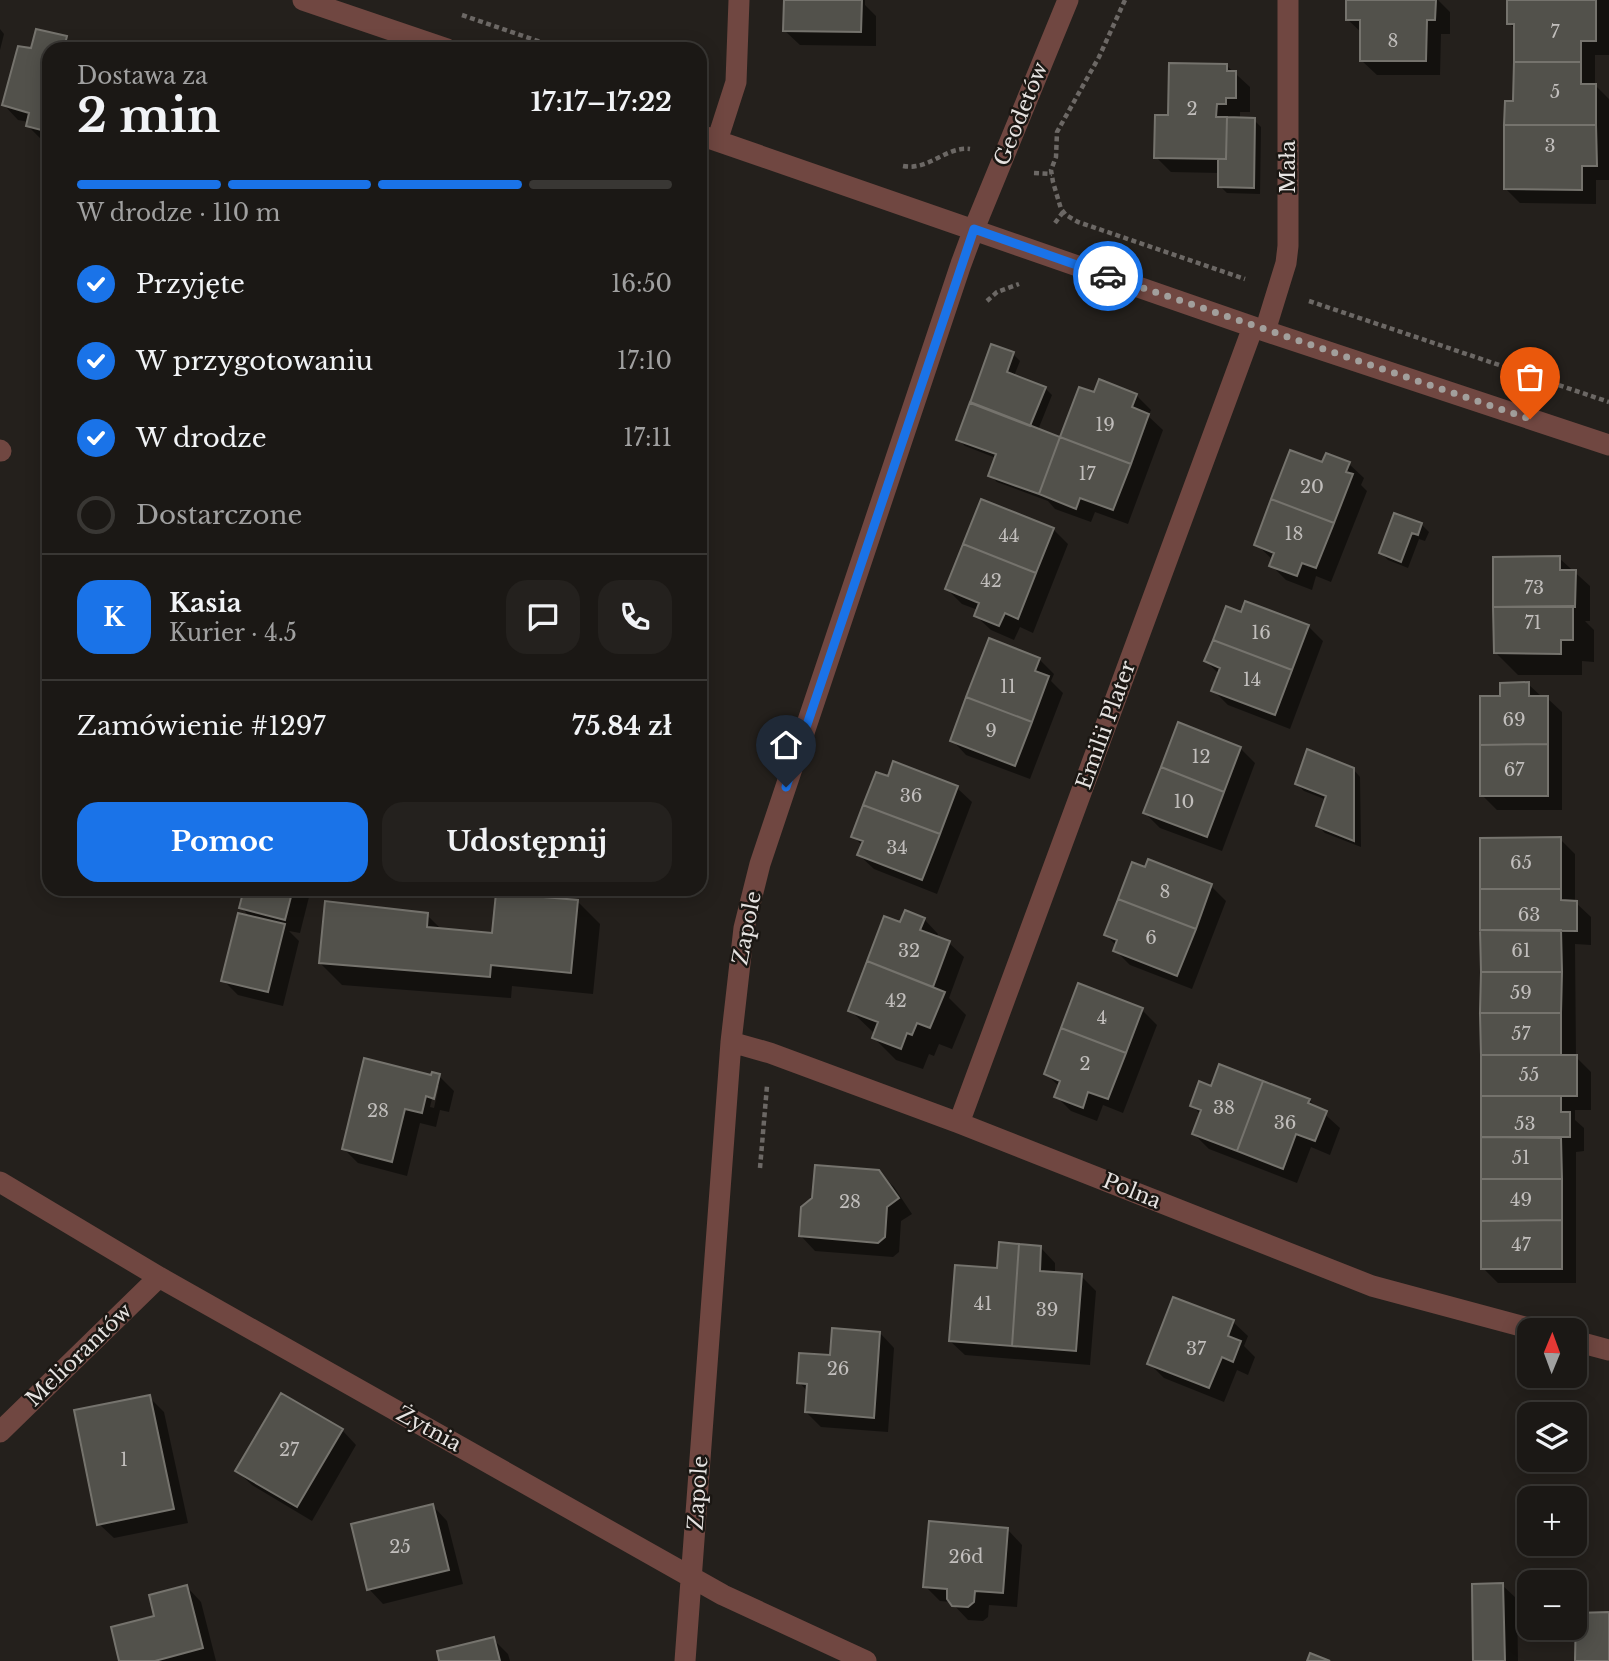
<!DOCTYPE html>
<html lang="pl">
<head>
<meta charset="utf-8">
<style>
  :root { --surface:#1b1815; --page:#24211e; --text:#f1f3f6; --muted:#a0a0a0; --line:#393734; --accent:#1a73e8 }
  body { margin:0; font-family:"Libre Baskerville",serif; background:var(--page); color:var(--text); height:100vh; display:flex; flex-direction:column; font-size:26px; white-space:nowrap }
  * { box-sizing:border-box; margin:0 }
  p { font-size:23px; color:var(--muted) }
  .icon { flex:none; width:38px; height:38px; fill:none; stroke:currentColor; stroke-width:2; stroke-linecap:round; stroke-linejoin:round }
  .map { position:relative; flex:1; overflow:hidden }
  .panel { position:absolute; left:42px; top:42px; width:665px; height:854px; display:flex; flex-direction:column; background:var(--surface); border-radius:21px; box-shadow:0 4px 18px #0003,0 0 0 2px var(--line) }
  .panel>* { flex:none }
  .needle { width:46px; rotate:1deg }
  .tools { position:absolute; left:1517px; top:1318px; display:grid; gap:14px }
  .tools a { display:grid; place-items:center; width:70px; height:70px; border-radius:14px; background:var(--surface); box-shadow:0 4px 18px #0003,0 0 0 2px var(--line); font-size:35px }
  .pin { position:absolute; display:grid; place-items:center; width:60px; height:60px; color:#fff; margin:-72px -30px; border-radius:50% 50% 50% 0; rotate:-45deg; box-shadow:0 0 7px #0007 }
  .pin .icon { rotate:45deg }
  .courier { position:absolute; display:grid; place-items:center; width:70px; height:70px; margin:-35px; border:5px solid #1a73e8; border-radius:50%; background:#fff; color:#222; box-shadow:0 2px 9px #0007 }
  .overview em { font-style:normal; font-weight:800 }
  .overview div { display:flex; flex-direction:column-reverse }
  .overview { display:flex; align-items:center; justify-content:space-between; height:119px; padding:0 35px }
  h1 { font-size:46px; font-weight:800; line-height:52px }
  .bar { display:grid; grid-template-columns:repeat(4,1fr); gap:10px 7px; align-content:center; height:84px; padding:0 35px }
  .bar i { height:9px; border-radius:5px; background:var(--line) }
  .bar .current { background:var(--accent) }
  .bar p { grid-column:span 4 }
  .line { display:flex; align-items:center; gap:18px; padding:0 35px; border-top:2px solid var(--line) }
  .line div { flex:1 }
  .round { display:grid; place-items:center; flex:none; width:74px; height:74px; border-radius:21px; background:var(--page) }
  ol { padding:0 35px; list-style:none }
  li { display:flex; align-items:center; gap:21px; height:77px }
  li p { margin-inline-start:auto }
  li .icon { padding:7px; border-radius:50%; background:var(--accent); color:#fff; stroke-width:4 }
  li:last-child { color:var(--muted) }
  li i { width:38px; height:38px; border:4px solid var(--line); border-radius:50% }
  .primary-button { display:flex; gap:14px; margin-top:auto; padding:14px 35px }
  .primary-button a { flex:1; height:80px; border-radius:21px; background:var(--accent); color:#fff; font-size:28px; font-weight:800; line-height:80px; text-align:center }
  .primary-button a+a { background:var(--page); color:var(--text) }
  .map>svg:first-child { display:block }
  .shadow { fill:#0007; fill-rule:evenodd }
  .building { fill:#52514b; stroke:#75736d; stroke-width:2 }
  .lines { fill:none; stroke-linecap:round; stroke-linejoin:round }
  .path { stroke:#6c6865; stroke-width:4.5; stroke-dasharray:5 3.5; stroke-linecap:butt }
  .minor { stroke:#704741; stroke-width:21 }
  .done { stroke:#a29f9c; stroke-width:7; stroke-dasharray:0 12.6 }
  .route { stroke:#1a73e8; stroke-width:9 }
  .labels { text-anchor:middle; stroke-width:5; stroke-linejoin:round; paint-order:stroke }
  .number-label { font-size:18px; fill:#c1bebc }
  .street-label { font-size:21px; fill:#e6e3e1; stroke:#1b1713 }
</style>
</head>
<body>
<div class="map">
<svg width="1609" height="1661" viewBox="0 0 1609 1661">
  <rect width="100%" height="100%" fill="#24201c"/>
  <path class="shadow" d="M 785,0 L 865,0 L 865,5 L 876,16 L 876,46 L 800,45 L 785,31 Z
    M 1347,0 L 1438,0 L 1450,12 L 1450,34 L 1441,34 L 1440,75 L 1377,75 L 1362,61 L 1362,33 L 1347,19 Z
    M 1508,0 L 1609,0 L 1609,55 L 1595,55 L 1595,85 L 1609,99 L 1609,180 L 1596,180 L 1596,204 L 1520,203 L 1505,188 L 1515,102 L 1516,30 L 1509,23 Z
    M 0,29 L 4,34 L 0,50 Z
    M 66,38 L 77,49 L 49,49 L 49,142 L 43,141 L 28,126 L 29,122 L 18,120 L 4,105 L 32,50 Z
    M 1226,65 L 1250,87 L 1250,112 L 1240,112 L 1240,119 L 1254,120 L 1261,127 L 1260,194 L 1227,193 L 1220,186 L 1220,173 L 1171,172 L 1156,157 L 1169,117 Z
    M 1013,354 L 1020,361 L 1014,376 L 1045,388 L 1052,395 L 1038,430 L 1059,439 L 1095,394 L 1136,395 L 1151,410 L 1148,416 L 1163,430 L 1128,524 L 1095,512 L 1091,522 L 1055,509 L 1048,501 L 997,482 L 990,475 L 996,458 L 965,446 L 958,439 Z
    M 1349,464 L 1364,478 L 1361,485 L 1367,491 L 1331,582 L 1316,576 L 1312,590 L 1286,580 L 1271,565 L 1273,560 L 1256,544 L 1323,465 Z
    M 1395,516 L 1422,525 L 1429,532 L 1425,541 L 1419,539 L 1408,568 L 1388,560 L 1381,553 Z
    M 1053,529 L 1068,544 L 1033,633 L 1020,627 L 1014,640 L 991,630 L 976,616 L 978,610 L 962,604 L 947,589 Z
    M 1559,558 L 1590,586 L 1590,621 L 1585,621 L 1594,630 L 1594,662 L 1582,661 L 1582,675 L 1518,675 L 1496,653 Z
    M 1242,615 L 1308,626 L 1323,641 L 1290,729 L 1228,705 L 1213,690 L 1219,674 L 1206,661 Z
    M 1039,659 L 1054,674 L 1051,681 L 1063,693 L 1030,779 L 966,755 L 952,740 Z
    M 1528,684 L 1542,697 L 1547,698 L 1562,712 L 1562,810 L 1497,810 L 1482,795 L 1502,698 Z
    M 1240,748 L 1255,763 L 1222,851 L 1160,828 L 1145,813 Z
    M 1353,769 L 1360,777 L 1361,847 L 1325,833 L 1318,826 L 1327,800 L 1304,791 L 1297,784 Z
    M 889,778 L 957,788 L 972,802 L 937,894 L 874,869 L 859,855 L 863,846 L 853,836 Z
    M 1482,839 L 1560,839 L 1575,854 L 1575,902 L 1591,917 L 1591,945 L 1575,944 L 1576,1057 L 1591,1072 L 1591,1110 L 1575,1110 L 1575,1120 L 1584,1128 L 1584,1151 L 1576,1152 L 1576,1283 L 1498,1283 L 1483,1268 Z
    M 1146,869 L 1211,886 L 1226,901 L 1192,989 L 1130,965 L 1115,950 L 1117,946 L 1106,935 Z
    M 245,889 L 311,889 L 300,933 L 289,931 L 299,941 L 283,1006 L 238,995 L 223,980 L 251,918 L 241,907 Z
    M 578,902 L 600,924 L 593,994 L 512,986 L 511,998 L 342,985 L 320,963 L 427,915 L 443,931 L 494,935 Z
    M 924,919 L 938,934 L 937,938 L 949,943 L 964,957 L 949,998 L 966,1015 L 952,1049 L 939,1044 L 934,1056 L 929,1054 L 923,1069 L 896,1060 L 874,1038 L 875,1034 L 850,1010 L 873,965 L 869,961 L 901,924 Z
    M 1142,1010 L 1157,1025 L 1123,1113 L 1103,1105 L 1097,1121 L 1071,1111 L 1056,1096 L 1060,1087 L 1046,1074 Z
    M 439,1076 L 454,1091 L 449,1112 L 440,1110 L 436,1127 L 420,1123 L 407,1176 L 358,1163 L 343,1148 L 433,1077 ZM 435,1086 L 439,1086 L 434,1108 L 430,1107 Z
    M 1212,1089 L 1309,1100 L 1340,1128 L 1330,1155 L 1311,1147 L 1297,1183 L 1209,1149 L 1194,1134 L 1201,1115 L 1192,1105 Z
    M 879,1172 L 894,1187 L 912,1214 L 901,1221 L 899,1252 L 893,1257 L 815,1251 L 801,1236 Z
    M 1041,1248 L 1055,1263 L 1055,1274 L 1081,1276 L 1096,1291 L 1090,1365 L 965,1355 L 950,1341 L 999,1269 Z
    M 1233,1322 L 1248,1336 L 1244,1346 L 1255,1357 L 1248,1375 L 1237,1370 L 1224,1402 L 1164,1378 L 1149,1363 Z
    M 880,1333 L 894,1348 L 888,1432 L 821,1427 L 806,1412 L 808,1392 L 799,1382 L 832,1356 Z
    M 149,1397 L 164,1412 L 188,1523 L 114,1538 L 99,1524 Z
    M 342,1430 L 356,1445 L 312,1521 L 252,1485 L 237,1471 Z
    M 433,1506 L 447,1521 L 463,1584 L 383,1604 L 369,1589 Z
    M 1008,1530 L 1022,1545 L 1017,1607 L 989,1605 L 988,1617 L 983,1621 L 968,1620 L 951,1602 L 940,1601 L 925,1586 Z
    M 1502,1585 L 1517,1599 L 1518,1661 L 1475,1661 Z
    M 187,1587 L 201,1602 L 216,1661 L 121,1661 L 156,1617 Z
    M 493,1639 L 508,1654 L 510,1661 L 441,1661 Z"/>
  <path class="building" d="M 784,0 L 862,0 L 861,32 L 783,31 Z
    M 1346,0 L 1436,0 L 1435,20 L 1427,20 L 1426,61 L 1360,61 L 1360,20 L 1346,20 Z
    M 1507,0 L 1596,0 L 1596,41 L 1581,41 L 1581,62 L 1514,62 L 1514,24 L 1507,24 Z
    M 36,29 L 67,36 L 64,49 L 49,49 L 49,132 L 26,126 L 29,113 L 2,105 L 18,46 L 31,48 Z
    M 1514,62 L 1581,62 L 1581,84 L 1596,84 L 1596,125 L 1504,125 L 1505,101 L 1513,101 Z
    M 1169,63 L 1227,64 L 1227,71 L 1236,71 L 1236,98 L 1226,98 L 1226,104 L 1217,104 L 1216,117 L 1227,117 L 1226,159 L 1154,158 L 1155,115 L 1168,115 Z
    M 1227,117 L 1255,118 L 1254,188 L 1218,187 L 1218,159 L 1226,159 Z
    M 1504,125 L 1596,125 L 1597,166 L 1582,166 L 1582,190 L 1504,189 Z
    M 991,344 L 1014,352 L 1007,372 L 1046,387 L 1030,426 L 970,403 Z
    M 1099,379 L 1137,394 L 1132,407 L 1149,414 L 1131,464 L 1060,437 L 1079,387 L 1094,392 Z
    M 970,402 L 1060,437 L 1039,494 L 988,476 L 996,454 L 956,440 Z
    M 1060,437 L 1131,464 L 1113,510 L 1080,498 L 1076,509 L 1039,494 Z
    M 1290,450 L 1322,462 L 1326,453 L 1350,462 L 1346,472 L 1353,474 L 1334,523 L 1271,499 Z
    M 981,499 L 1054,528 L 1036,573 L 963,544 Z
    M 1271,499 L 1334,523 L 1316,568 L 1302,563 L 1297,576 L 1269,566 L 1274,553 L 1254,545 Z
    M 1394,513 L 1422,523 L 1418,535 L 1412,533 L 1401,562 L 1379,553 Z
    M 963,544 L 1036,573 L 1018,619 L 1005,613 L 999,626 L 974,616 L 979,603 L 945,589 Z
    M 1560,556 L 1560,570 L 1576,570 L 1575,607 L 1493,607 L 1493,557 Z
    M 1245,601 L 1309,625 L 1292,670 L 1213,640 L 1226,606 L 1241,612 Z
    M 1573,606 L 1573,640 L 1561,640 L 1561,654 L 1494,653 L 1493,607 Z
    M 989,638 L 1040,658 L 1035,671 L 1049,676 L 1032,722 L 966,697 Z
    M 1213,640 L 1292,670 L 1275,715 L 1211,691 L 1220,668 L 1204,661 Z
    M 1529,682 L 1529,696 L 1548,696 L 1548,744 L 1480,745 L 1480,696 L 1500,696 L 1500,683 Z
    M 966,697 L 1032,722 L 1015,766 L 950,741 Z
    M 1178,722 L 1241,747 L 1224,792 L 1161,767 Z
    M 1548,744 L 1548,796 L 1480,796 L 1480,745 Z
    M 1307,749 L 1354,768 L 1354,841 L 1316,826 L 1326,796 L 1295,784 Z
    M 893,761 L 958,786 L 940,834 L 863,805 L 876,772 L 888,776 Z
    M 1161,767 L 1224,792 L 1207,837 L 1143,813 Z
    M 863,805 L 940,834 L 922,880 L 857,855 L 863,841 L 851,837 Z
    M 1561,837 L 1561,889 L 1480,889 L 1480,838 Z
    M 1148,859 L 1212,884 L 1196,929 L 1118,899 L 1132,862 L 1145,867 Z
    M 244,889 L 293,889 L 285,920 L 239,908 Z
    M 1480,889 L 1561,889 L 1561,900 L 1577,901 L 1577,931 L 1480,930 Z
    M 496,893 L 578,900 L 571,973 L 491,965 L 490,977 L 319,963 L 325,901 L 428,913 L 427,927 L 492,933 Z
    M 1118,899 L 1196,929 L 1177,976 L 1113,951 L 1117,940 L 1104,935 Z
    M 905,910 L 925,918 L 920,930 L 950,941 L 933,987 L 867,961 L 884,916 L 900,922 Z
    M 238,913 L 285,924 L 268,992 L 221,981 Z
    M 1480,930 L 1561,930 L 1562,972 L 1481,972 Z
    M 867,961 L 945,992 L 930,1028 L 917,1023 L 912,1035 L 907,1033 L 901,1049 L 872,1038 L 878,1022 L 848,1011 Z
    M 1481,972 L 1562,972 L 1561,1013 L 1480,1013 Z
    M 1078,983 L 1143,1008 L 1126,1053 L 1061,1028 Z
    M 1480,1013 L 1561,1013 L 1561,1055 L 1481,1055 Z
    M 1061,1028 L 1126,1053 L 1108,1099 L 1088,1092 L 1083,1108 L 1054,1097 L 1060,1081 L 1044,1074 Z
    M 1481,1055 L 1577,1055 L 1577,1096 L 1481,1096 Z
    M 364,1058 L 431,1075 L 432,1072 L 440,1074 L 434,1099 L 426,1096 L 422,1113 L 405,1109 L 392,1162 L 342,1149 Z
    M 1219,1064 L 1263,1081 L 1237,1151 L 1192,1134 L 1201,1110 L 1190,1106 L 1199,1081 L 1211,1086 Z
    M 1263,1081 L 1310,1099 L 1308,1103 L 1327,1111 L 1315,1141 L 1296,1134 L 1283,1169 L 1237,1151 Z
    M 1481,1096 L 1561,1096 L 1561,1112 L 1570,1112 L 1570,1137 L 1481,1137 Z
    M 1481,1137 L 1561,1138 L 1562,1179 L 1481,1179 Z
    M 815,1165 L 879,1170 L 899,1198 L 887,1207 L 885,1237 L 878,1243 L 799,1236 L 801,1207 L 812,1198 Z
    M 1481,1179 L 1562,1179 L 1562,1220 L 1481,1221 Z
    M 1562,1220 L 1562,1269 L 1481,1269 L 1481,1221 Z
    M 999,1242 L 1019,1244 L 1012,1346 L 949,1341 L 955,1265 L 997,1268 Z
    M 1019,1244 L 1041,1246 L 1040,1271 L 1082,1274 L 1076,1351 L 1012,1346 Z
    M 1173,1297 L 1234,1320 L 1228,1336 L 1241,1341 L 1233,1362 L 1222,1357 L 1209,1388 L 1147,1364 Z
    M 832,1328 L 880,1332 L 874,1418 L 805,1412 L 807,1384 L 797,1383 L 799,1353 L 830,1355 Z
    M 281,1393 L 343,1429 L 297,1507 L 235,1471 Z
    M 150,1395 L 174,1509 L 97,1525 L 74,1410 Z
    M 433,1504 L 449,1570 L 367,1590 L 351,1524 Z
    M 929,1521 L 1008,1528 L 1003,1593 L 975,1591 L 974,1602 L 968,1607 L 952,1606 L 947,1599 L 947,1589 L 923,1587 Z
    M 1503,1583 L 1505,1661 L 1473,1661 L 1472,1584 Z
    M 187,1585 L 203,1648 L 155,1661 L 119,1661 L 111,1627 L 154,1616 L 149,1595 Z
    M 1609,1612 L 1609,1661 L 1575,1661 L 1576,1613 Z
    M 494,1637 L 500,1661 L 439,1661 L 437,1651 Z
    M 1310,1653 L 1330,1661 L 1307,1661 Z"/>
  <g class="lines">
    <path class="path" d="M 1125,0 L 1099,57 L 1057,132 L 1056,157 L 1051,170 L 1053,182 L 1061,209 L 1066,215 L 1078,222 L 1245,279
      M 462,15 L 561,49
      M 903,166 C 929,171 946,146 970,149
      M 1034,173 L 1052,174
      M 1055,223 L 1063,212
      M 987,301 L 997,292 L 1019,284
      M 1309,301 L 1609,402
      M 760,1168 L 767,1086"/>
    <path class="minor" d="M 303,0 L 447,49
      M 700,135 L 1265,331 L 1609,445
      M 717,141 L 736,82 L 739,0
      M 1265,331 L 1286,263 L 1288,246 L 1288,0
      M 0,450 L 1,451
      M 731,1042 L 770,1053 L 959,1123 L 1372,1286 L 1536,1330
      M 959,1123 L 1253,327
      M 0,1182 L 159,1277 L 723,1595 L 866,1661
      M 1575,1341 L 1609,1350
      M 0,1432 L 159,1277
      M 685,1661 L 731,1042 L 744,928 L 760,864 L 961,264 L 974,229 L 1068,0"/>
  </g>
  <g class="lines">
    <path class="done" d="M 1108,276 L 1530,419"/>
    <path class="route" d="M 786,787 L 974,229 L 1108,276"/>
  </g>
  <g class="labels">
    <g class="number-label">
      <text x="1555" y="38">7</text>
      <text x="1393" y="47">8</text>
      <text x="1555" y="98">5</text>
      <text x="1192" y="115">2</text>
      <text x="1550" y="152">3</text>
      <text x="1105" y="431">19</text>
      <text x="1087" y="480">17</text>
      <text x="1312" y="493">20</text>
      <text x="1294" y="540">18</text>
      <text x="1009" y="542">44</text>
      <text x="991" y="587">42</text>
      <text x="1534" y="594">73</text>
      <text x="1533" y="629">71</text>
      <text x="1261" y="639">16</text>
      <text x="1252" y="686">14</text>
      <text x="1008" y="693">11</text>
      <text x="1514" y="726">69</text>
      <text x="991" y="737">9</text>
      <text x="1201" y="763">12</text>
      <text x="1514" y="776">67</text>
      <text x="911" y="802">36</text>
      <text x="1184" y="808">10</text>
      <text x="897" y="854">34</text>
      <text x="1521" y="869">65</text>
      <text x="1165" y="898">8</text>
      <text x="1529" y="921">63</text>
      <text x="1151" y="944">6</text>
      <text x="909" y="957">32</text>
      <text x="1521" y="957">61</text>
      <text x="1521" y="999">59</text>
      <text x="896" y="1007">42</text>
      <text x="1102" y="1024">4</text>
      <text x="1521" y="1040">57</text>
      <text x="1085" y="1070">2</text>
      <text x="1529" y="1081">55</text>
      <text x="1224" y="1114">38</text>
      <text x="378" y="1117">28</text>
      <text x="1285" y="1129">36</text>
      <text x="1525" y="1130">53</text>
      <text x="1521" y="1164">51</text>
      <text x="1521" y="1206">49</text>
      <text x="850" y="1208">28</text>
      <text x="1521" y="1251">47</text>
      <text x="983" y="1310">41</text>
      <text x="1047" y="1316">39</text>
      <text x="1196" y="1355">37</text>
      <text x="838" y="1375">26</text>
      <text x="289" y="1456">27</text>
      <text x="124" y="1466">1</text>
      <text x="400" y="1553">25</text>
      <text x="966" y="1563">26d</text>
    </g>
    <g class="street-label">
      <text transform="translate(1021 114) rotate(-68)" y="7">Geodetów</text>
      <text transform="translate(1288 167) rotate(-90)" y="7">Mała</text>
      <text transform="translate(1106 725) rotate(-70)" y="7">Emilii Plater</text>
      <text transform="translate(747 928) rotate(-79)" y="7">Zapole</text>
      <text transform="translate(1132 1191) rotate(22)" y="7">Polna</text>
      <text transform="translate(79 1355) rotate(-44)" y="7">Meliorantów</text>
      <text transform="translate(429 1429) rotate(29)" y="7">Żytnia</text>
      <text transform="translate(698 1493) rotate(-86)" y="7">Zapole</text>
    </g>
  </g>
</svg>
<div class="tools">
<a><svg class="needle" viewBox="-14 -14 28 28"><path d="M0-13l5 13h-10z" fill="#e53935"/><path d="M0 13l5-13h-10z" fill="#a0a0a0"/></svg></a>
<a><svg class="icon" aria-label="layers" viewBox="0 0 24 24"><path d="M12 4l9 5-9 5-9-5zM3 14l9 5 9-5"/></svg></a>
<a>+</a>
<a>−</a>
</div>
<div class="pin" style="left:1530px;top:419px;background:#ea580c"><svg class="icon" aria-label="bag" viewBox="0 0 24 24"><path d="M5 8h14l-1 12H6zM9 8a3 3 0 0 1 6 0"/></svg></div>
<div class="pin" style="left:786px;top:787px;background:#1f2937"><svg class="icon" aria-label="home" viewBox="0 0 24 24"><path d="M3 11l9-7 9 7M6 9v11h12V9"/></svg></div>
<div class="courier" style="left:1108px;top:276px"><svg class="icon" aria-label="car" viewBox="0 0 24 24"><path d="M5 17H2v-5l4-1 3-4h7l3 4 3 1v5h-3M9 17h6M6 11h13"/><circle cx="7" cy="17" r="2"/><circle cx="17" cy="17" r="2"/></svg></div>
<section class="panel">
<div class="overview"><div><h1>2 min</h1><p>Dostawa za</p></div><em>17:17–17:22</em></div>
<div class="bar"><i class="current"></i><i class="current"></i><i class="current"></i><i></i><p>W drodze · 110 m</p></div>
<ol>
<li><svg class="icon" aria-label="check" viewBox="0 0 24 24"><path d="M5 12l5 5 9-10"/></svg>Przyjęte<p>16:50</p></li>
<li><svg class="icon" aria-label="check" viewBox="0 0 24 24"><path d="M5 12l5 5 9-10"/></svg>W przygotowaniu<p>17:10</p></li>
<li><svg class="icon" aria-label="check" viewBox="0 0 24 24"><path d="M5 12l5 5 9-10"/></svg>W drodze<p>17:11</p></li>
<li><i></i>Dostarczone</li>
</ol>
<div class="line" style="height:126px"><b class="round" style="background:var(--accent);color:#fff">K</b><div><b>Kasia</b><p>Kurier · 4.5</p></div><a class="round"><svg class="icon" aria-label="chat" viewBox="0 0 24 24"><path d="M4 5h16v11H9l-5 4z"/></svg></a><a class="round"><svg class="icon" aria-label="phone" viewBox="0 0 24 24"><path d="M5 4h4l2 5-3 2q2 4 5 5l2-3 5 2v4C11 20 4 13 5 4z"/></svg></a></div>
<div class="line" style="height:91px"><div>Zamówienie #1297</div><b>75.84 zł</b></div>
<div class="primary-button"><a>Pomoc</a><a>Udostępnij</a></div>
</section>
</div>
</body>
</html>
